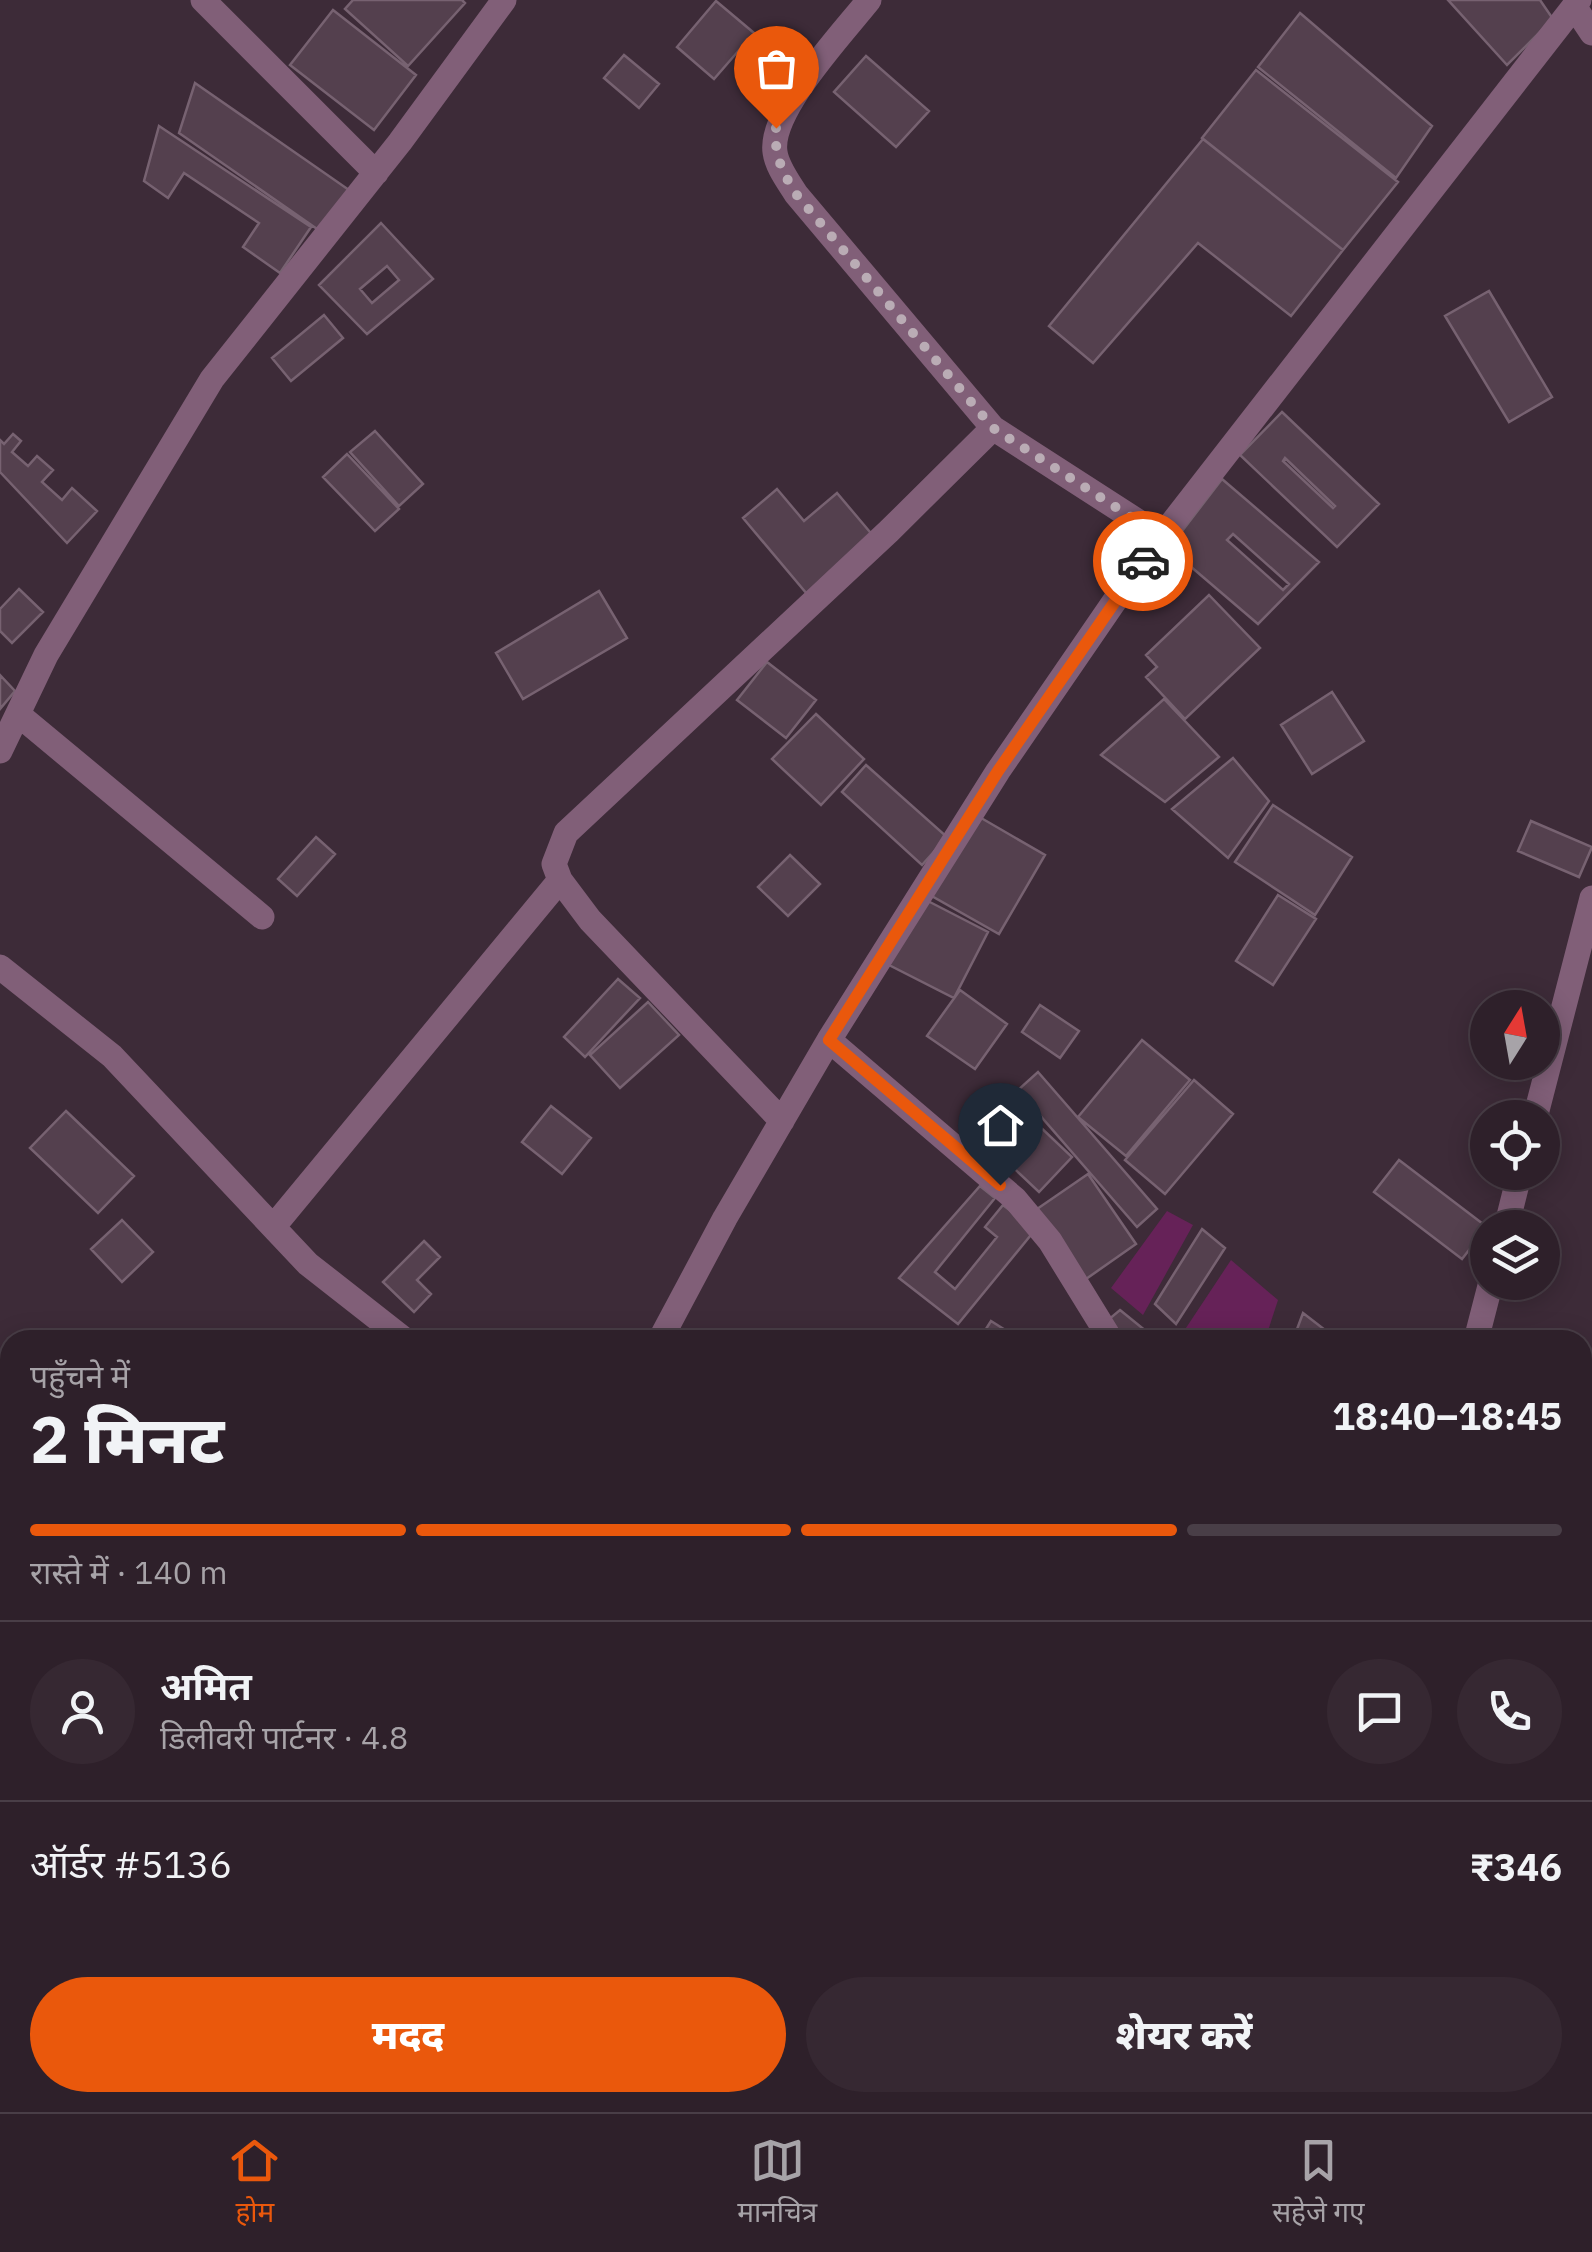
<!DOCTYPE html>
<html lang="hi">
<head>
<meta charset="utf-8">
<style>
  :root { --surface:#2e202a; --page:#362832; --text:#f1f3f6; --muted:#a7a3a8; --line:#493e47; --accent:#ea580c }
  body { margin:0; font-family:"IBM Plex Sans","Noto Sans Devanagari",sans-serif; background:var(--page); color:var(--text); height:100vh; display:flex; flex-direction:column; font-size:38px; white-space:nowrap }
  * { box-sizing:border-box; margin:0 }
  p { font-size:32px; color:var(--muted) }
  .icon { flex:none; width:55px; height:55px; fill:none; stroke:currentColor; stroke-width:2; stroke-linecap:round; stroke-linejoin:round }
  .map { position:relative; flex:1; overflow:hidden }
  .sheet { position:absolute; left:0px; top:1330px; width:1592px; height:782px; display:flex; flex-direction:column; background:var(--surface); border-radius:30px 30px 0 0; box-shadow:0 5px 25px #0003,0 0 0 2px var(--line) }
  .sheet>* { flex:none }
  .needle { width:65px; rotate:11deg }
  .fabs { position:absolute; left:1470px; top:990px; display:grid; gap:20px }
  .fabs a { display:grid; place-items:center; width:90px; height:90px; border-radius:50%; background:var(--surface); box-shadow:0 5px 25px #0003,0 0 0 2px var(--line); font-size:50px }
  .pin { position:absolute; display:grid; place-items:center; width:85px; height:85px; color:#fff; margin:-102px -42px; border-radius:50% 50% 50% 0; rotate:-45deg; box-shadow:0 0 10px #0007 }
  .pin .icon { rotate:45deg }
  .courier { position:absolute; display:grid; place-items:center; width:100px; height:100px; margin:-50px; border:8px solid #ea580c; border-radius:50%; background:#fff; color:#222; box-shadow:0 2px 12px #0007 }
  .summary em { font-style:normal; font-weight:800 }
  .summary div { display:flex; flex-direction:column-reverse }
  .summary { display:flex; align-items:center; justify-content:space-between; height:170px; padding:0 30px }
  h1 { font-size:65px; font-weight:800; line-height:75px }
  .bar { display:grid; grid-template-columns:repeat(4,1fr); gap:15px 10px; align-content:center; height:120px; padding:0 30px }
  .bar i { height:12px; border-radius:8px; background:var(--line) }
  .bar .selected { background:var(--accent) }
  .bar p { grid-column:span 4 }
  .line { display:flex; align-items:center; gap:25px; padding:0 30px; border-top:2px solid var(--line) }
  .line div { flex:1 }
  .round { display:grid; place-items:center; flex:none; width:105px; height:105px; border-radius:52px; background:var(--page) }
  .action { display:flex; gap:20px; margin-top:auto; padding:20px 30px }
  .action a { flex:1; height:115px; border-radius:60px; background:var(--accent); color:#fff; font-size:40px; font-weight:800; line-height:115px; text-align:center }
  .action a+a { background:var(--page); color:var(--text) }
  .tab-bar { display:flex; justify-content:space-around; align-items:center; height:140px; border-top:2px solid var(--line); background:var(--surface); font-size:28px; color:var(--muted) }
  .tab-bar a { display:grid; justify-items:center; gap:5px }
  .tab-bar .selected { color:var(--accent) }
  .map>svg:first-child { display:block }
  .green { fill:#662258 }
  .building { fill:#54404e; stroke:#776271; stroke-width:2.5; fill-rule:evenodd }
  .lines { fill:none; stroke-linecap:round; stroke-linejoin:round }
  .minor { stroke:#815f78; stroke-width:25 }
  .done { stroke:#baacb5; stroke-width:10; stroke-dasharray:0 18 }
  .route { stroke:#ea580c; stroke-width:12 }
</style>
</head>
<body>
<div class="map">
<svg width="1592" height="2112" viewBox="0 0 1592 2112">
  <rect width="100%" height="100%" fill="#3d2b38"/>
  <path class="green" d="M 1167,1211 L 1193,1225 L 1143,1315 L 1111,1288 Z
    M 1231,1260 L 1278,1300 L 1265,1340 L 1183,1340 L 1180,1337 Z
    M 1583,1919 L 1592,1923 L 1592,2076 L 1583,2072 Z"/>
  <path class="building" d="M 353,0 L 462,0 L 465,3 L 408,66 L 345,9 Z
    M 1448,0 L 1540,0 L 1553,19 L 1507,65 Z
    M 716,1 L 754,33 L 714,79 L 677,47 Z
    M 333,10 L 416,75 L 374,130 L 290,65 Z
    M 1300,13 L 1432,126 L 1396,178 L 1258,67 Z
    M 624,55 L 659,84 L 639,108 L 604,78 Z
    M 866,56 L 929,111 L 896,147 L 834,92 Z
    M 1256,70 L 1398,182 L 1343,250 L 1202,138 Z
    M 195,83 L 349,190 L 320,231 L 179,133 Z
    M 159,126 L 311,227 L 280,273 L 243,247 L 259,223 L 184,173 L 168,198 L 144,181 Z
    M 1203,139 L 1343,250 L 1291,316 L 1198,243 L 1093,363 L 1049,326 Z
    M 381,223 L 433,279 L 367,334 L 319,285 ZM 387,266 L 399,280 L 372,303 L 360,289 Z
    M 1489,291 L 1552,397 L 1509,422 L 1445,316 Z
    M 324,315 L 343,338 L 291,381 L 272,358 Z
    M 1282,412 L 1379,504 L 1337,547 L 1240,455 ZM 1285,458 L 1335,506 L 1333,508 L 1283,461 Z
    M 375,431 L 423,484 L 399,506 L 350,452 Z
    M 13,434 L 21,441 L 12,452 L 28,466 L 37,456 L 53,470 L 42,482 L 62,500 L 72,488 L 97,511 L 67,543 L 0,472 L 0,440 L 4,444 Z
    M 347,454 L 399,509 L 375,531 L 323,477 Z
    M 1222,479 L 1319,562 L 1258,624 L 1169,548 ZM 1233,534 L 1289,584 L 1283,590 L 1227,540 Z
    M 777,489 L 804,521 L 837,493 L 875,538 L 807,594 L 743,518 Z
    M 19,589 L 43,612 L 12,643 L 0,631 L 0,609 Z
    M 599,591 L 627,638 L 523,699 L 496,653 Z
    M 1209,595 L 1260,648 L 1185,719 L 1146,677 L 1157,667 L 1146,655 Z
    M 767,662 L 816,700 L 786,738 L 737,700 Z
    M 0,675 L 15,691 L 0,709 Z
    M 1332,692 L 1364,741 L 1312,774 L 1281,725 Z
    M 1164,699 L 1219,757 L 1165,802 L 1101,755 Z
    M 816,714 L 864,759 L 821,805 L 772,759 Z
    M 1233,758 L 1269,801 L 1228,858 L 1172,809 Z
    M 866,765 L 947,837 L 922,865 L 842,792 Z
    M 1273,805 L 1352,857 L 1315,915 L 1235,862 Z
    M 976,815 L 1045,855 L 999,934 L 930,895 Z
    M 1531,821 L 1592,847 L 1579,877 L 1518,851 Z
    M 316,837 L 335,854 L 297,896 L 278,879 Z
    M 790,855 L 820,884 L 788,916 L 758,887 Z
    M 1278,895 L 1316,919 L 1273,985 L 1236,961 Z
    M 924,899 L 988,932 L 954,998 L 889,965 Z
    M 618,979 L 640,998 L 585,1057 L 564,1037 Z
    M 960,990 L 1007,1024 L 975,1069 L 927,1036 Z
    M 648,1002 L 679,1035 L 620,1088 L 590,1055 Z
    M 1040,1005 L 1079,1031 L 1060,1058 L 1022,1032 Z
    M 1142,1040 L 1190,1080 L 1126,1156 L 1078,1117 Z
    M 1038,1072 L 1157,1209 L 1137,1227 L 1018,1090 Z
    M 1194,1080 L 1233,1114 L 1165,1194 L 1125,1160 Z
    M 998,1087 L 1072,1157 L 1039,1192 L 965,1122 Z
    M 551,1106 L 591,1138 L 562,1174 L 522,1142 Z
    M 66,1111 L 134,1176 L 98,1213 L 30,1148 Z
    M 1399,1160 L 1487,1227 L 1462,1259 L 1374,1192 Z
    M 1088,1174 L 1136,1244 L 1086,1279 L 1037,1209 Z
    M 980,1186 L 995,1198 L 935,1272 L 955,1289 L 997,1237 L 985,1227 L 1003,1205 L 1035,1230 L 958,1324 L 899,1278 Z
    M 122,1220 L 153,1252 L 122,1282 L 91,1249 Z
    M 1202,1229 L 1225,1248 L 1176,1324 L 1155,1304 Z
    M 424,1241 L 440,1257 L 417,1280 L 431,1294 L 414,1312 L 383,1282 Z
    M 1120,1310 L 1157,1340 L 1119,1340 L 1108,1320 Z
    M 1303,1313 L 1338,1340 L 1293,1340 Z
    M 991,1321 L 1021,1340 L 979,1340 Z
    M 1592,1794 L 1592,1806 L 1589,1805 L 1583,1825 L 1592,1828 L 1592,1843 L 1582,1840 L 1582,1797 L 1590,1800 Z
    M 1316,2102 L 1398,2102 L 1396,2112 L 1325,2112 Z"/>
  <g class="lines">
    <path class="minor" d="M 203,0 L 376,173
      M 869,0 C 843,33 769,111 775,152 C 777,167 788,181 796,194 L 993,428
      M 1574,6 L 1592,33
      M 19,715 L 262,917
      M 0,751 L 46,655 L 212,379 L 400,142 L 504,0
      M 0,967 L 112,1056 L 308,1264 L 405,1340
      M 829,1040 L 1015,1199 L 1050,1241 L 1111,1340
      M 1535,1118 L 1592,898
      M 782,1121 L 590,920 L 560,880 L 554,864 L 566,833 L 889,531 L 993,428 L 1162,537
      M 274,1226 L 560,880
      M 1506,1228 L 1520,1172
      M 660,1340 L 725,1218 L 829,1040 L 998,771 L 1138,567 L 1579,0
      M 1476,1340 L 1491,1282
      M 0,1532 L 10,1543
      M 0,1667 L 10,1677
      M 267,2102 L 268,2112
      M 452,2102 L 462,2112
      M 540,2102 L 547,2112
      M 1270,2102 L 1277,2112
      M 1433,2112 L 1433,2102"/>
  </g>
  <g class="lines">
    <path class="done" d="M 776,128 C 774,156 782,171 796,194 L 993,428 L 1162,537 L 1143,561"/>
    <path class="route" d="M 1000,1185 L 829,1040 L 998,771 L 1143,561"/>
  </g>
</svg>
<div class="fabs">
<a><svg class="needle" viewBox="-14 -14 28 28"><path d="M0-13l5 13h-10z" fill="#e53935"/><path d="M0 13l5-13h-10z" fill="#a7a3a8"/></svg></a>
<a><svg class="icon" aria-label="locate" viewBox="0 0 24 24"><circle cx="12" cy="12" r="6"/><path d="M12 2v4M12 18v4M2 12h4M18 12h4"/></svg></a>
<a><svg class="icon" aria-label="layers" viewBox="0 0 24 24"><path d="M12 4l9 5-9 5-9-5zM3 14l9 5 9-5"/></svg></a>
</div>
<div class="pin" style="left:776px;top:128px;background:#ea580c"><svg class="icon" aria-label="bag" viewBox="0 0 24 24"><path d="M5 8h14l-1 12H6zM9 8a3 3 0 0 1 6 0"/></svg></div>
<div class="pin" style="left:1000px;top:1185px;background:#1f2937"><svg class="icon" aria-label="home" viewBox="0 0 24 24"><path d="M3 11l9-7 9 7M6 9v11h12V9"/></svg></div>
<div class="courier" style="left:1143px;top:561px"><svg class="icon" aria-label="car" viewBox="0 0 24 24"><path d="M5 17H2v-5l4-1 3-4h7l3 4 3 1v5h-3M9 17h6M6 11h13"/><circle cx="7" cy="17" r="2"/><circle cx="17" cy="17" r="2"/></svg></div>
<section class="sheet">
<div class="summary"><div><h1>2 मिनट</h1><p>पहुँचने में</p></div><em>18:40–18:45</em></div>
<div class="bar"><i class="selected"></i><i class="selected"></i><i class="selected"></i><i></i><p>रास्ते में · 140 m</p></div>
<div class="line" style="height:180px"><a class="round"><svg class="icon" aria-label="person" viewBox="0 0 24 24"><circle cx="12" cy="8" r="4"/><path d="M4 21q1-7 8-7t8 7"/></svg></a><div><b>अमित</b><p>डिलीवरी पार्टनर · 4.8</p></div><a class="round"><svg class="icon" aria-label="chat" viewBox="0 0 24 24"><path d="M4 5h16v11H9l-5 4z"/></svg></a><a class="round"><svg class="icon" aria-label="phone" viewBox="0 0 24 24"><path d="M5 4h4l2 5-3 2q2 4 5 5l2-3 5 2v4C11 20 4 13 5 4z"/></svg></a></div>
<div class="line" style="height:130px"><div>ऑर्डर #5136</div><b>₹346</b></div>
<div class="action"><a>मदद</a><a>शेयर करें</a></div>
</section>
</div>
<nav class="tab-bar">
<a class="selected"><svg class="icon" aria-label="home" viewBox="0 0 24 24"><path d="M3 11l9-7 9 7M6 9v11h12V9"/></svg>होम</a>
<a><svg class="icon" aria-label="map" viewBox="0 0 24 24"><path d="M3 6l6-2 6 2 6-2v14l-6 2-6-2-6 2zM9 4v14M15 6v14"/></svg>मानचित्र</a>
<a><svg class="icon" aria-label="saved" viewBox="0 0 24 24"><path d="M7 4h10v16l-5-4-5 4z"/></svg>सहेजे गए</a>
</nav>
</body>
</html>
